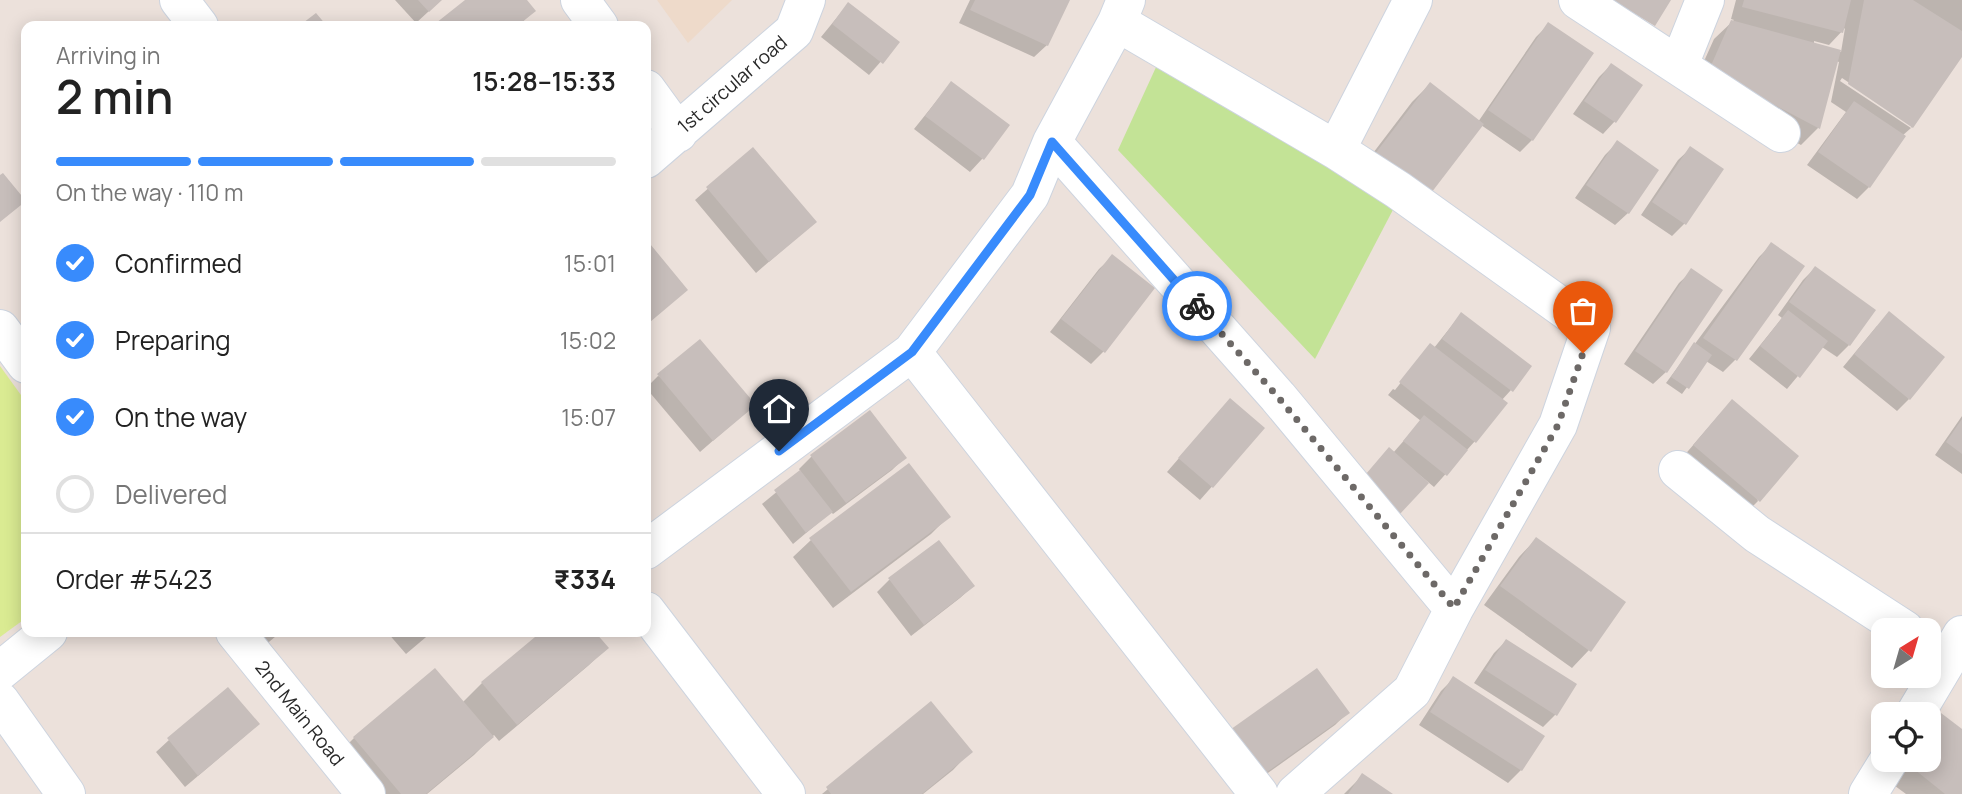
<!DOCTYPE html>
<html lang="en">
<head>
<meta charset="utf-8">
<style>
  :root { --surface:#fff; --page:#f6f6f6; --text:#222; --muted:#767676; --line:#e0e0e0; --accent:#388bfc }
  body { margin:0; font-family:Manrope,sans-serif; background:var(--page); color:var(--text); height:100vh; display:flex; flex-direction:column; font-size:26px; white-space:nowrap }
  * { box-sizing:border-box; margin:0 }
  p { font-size:23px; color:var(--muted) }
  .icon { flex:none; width:38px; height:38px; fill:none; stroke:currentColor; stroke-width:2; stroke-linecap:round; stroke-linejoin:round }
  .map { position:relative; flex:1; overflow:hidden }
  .drawer { position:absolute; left:21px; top:21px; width:630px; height:616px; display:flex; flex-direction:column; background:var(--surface); border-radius:14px; box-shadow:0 4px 18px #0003 }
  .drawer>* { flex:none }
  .needle { width:46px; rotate:37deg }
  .fabs { position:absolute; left:1871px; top:618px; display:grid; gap:14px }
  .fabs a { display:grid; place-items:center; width:70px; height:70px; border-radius:14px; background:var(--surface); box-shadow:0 4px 18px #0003; font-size:35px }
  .pin { position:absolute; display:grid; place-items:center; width:60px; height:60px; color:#fff; margin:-72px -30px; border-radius:50% 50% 50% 0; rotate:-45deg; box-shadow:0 0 7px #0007 }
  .pin .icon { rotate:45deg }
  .courier { position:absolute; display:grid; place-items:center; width:70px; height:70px; margin:-35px; border:5px solid #388bfc; border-radius:50%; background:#fff; color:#222; box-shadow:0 2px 9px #0007 }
  .summary em { font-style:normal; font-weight:600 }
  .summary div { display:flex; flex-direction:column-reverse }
  .summary { display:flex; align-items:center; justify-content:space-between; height:119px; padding:0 35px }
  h1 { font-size:46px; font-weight:600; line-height:52px }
  .bar { display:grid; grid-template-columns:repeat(4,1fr); gap:10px 7px; align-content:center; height:84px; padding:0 35px }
  .bar i { height:9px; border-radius:5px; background:var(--line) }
  .bar .current { background:var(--accent) }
  .bar p { grid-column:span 4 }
  .line { display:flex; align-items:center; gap:18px; padding:0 35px; border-top:2px solid var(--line) }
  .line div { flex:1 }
  ol { padding:0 35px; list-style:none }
  li { display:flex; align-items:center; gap:21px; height:77px }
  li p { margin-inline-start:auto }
  li .icon { padding:7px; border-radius:50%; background:var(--accent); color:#fff; stroke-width:4 }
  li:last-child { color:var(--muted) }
  li i { width:38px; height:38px; border:4px solid var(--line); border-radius:50% }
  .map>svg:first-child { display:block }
  .education { fill:#eedaca }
  .green { fill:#c3e396 }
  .pitch { fill:#daeb92 }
  .shadow { fill:#0003; fill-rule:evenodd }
  .building { fill:#c7bebb }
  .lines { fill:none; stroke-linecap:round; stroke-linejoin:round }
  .minor-casing { stroke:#cdd4df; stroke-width:40 }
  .tertiary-casing { stroke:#cdd4df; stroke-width:40 }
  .minor { stroke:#fff; stroke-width:38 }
  .tertiary { stroke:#fff; stroke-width:38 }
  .done { stroke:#6d6967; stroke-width:7; stroke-dasharray:0 12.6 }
  .route { stroke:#388bfc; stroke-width:9 }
  .labels { text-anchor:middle; stroke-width:5; stroke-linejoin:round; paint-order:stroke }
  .street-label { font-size:19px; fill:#292929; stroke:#fff }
</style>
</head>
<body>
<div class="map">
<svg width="1962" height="794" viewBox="0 0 1962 794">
  <rect width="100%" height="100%" fill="#ece1db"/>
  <path class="education" d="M 657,0 L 732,0 L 688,43 Z"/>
  <path class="green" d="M 1157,65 L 1396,204 L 1315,359 L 1118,150 Z"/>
  <path class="pitch" d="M 0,366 L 26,402 L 26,618 L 0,637 Z"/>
  <path class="shadow" d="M 395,0 L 441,0 L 416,23 Z
    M 468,0 L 525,0 L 534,11 L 518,26 L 435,26 Z
    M 970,0 L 1068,0 L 1047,45 L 1034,57 L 959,23 Z
    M 1736,0 L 1962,0 L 1962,54 L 1911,128 L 1911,124 L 1842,78 L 1840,81 L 1911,128 L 1902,136 L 1869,187 L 1857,199 L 1807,165 L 1846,112 L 1831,102 L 1839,62 L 1836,61 L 1818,128 L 1801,145 L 1692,88 L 1714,39 L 1734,20 L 1731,19 ZM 1845,28 L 1841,52 L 1814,44 L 1814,41 L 1829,45 Z
    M 848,4 L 897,43 L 869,75 L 821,37 Z
    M 1549,24 L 1532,140 L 1520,152 L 1481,125 L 1354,178 L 1412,102 L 1430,84 L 1478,122 L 1536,37 Z
    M 1611,65 L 1615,121 L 1603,134 L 1573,114 L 1599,77 Z
    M 951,83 L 1007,125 L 982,159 L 970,172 L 914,129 Z
    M 1617,143 L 1628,213 L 1615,225 L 1575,198 L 1605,155 Z
    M 1691,148 L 1722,169 L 1684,224 L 1672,236 L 1641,215 L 1678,160 Z
    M 753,149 L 815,222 L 756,273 L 695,200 Z
    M 646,241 L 686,289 L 646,325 Z
    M 1771,245 L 1802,266 L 1735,360 L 1723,372 L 1706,361 L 1682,394 L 1666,383 L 1759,257 Z
    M 1112,257 L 1153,289 L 1103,352 L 1091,364 L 1050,332 L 1099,269 Z
    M 1815,268 L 1849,345 L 1837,357 L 1822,347 L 1787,389 L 1749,359 L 1782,318 L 1778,315 L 1803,280 Z
    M 1692,271 L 1666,372 L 1653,384 L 1624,364 L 1679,283 Z
    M 1461,314 L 1511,390 L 1501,401 L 1475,441 L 1434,487 L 1393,453 L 1421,421 L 1388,395 L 1393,389 L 1395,390 L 1422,356 L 1434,348 Z
    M 1877,326 L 1909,399 L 1897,411 L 1843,367 Z
    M 658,376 L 754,405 L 700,452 L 646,388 Z
    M 870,412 L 905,457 L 892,470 L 833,514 L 831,512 L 793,544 L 762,504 L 801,472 L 799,469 L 811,457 Z
    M 1218,413 L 1263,429 L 1200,500 L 1167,472 Z
    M 1720,414 L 1758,501 L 1746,513 L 1682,458 Z
    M 1962,416 L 1962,474 L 1935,455 Z
    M 948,517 L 931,534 L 833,608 L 793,557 L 811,540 Z
    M 1536,539 L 1589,650 L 1572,668 L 1484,605 L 1519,557 Z
    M 889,580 L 973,586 L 960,598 L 911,636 L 877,592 Z
    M 252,632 L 281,632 L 264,646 Z
    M 387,632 L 432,632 L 406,654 Z
    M 543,632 L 593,632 L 606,648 L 589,665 L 499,741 L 494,735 L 474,755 L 427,794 L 369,794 L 336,756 L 354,738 L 435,670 L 462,703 L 482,683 Z
    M 1506,641 L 1574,685 L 1555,715 L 1543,727 L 1474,683 L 1494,653 Z
    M 1453,679 L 1543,736 L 1521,770 L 1508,783 L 1419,725 L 1441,691 Z
    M 931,704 L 970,752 L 953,770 L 923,794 L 822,794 Z
    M 1347,713 L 1335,725 L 1247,788 L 1216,746 Z
    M 1942,715 L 1962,731 L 1962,794 L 1906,794 L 1887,780 L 1903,760 L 1928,760 L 1928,728 Z
    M 245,736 L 185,787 L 156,752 L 169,740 Z
    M 1362,776 L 1390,794 L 1344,794 Z"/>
  <path class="building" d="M 418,0 L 442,0 L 429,12 Z
    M 465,0 L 527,0 L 536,11 L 517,26 L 438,26 L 436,23 Z
    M 975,0 L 1070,0 L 1048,46 L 970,10 Z
    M 1612,0 L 1671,0 L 1655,26 Z
    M 1744,0 L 1851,0 L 1843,33 L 1742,7 Z
    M 1864,0 L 1913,0 L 1962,31 L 1962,57 L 1913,128 L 1848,84 Z
    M 848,2 L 900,42 L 883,64 L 832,24 Z
    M 316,13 L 327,26 L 299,26 Z
    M 1731,20 L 1841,50 L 1820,129 L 1709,70 Z
    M 1548,22 L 1594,53 L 1533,141 L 1488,110 Z
    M 1611,63 L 1643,85 L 1616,123 L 1584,101 Z
    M 951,81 L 1010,125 L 984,160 L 925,116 Z
    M 1430,82 L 1484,124 L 1425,201 L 1371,159 Z
    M 1854,101 L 1906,136 L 1870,188 L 1818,152 Z
    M 1617,140 L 1659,170 L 1629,214 L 1586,185 Z
    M 1690,146 L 1724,169 L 1686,225 L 1652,202 Z
    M 753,147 L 817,222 L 769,262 L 706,187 Z
    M 3,173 L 26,201 L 0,222 L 0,175 Z
    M 646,239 L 688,290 L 650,322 L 646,317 Z
    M 1771,242 L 1805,266 L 1737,361 L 1703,338 Z
    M 1112,254 L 1155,288 L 1105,353 L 1061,319 Z
    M 1815,266 L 1876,310 L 1850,346 L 1789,302 Z
    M 1691,268 L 1723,290 L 1667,373 L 1635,351 Z
    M 1788,310 L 1828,341 L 1800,378 L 1760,346 Z
    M 1889,311 L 1945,357 L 1910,400 L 1854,354 Z
    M 1461,312 L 1532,366 L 1513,392 L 1442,339 Z
    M 700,339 L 756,405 L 713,441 L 657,374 Z
    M 1694,342 L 1712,355 L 1689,389 L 1671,377 Z
    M 1430,343 L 1508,403 L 1476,443 L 1399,382 Z
    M 1230,398 L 1265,428 L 1213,488 L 1178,458 Z
    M 1732,399 L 1799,456 L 1760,502 L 1693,445 Z
    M 870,410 L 907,458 L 846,503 L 810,455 Z
    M 1424,415 L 1468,450 L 1447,476 L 1403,441 Z
    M 1962,419 L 1962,454 L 1946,442 Z
    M 1389,447 L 1429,483 L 1399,515 L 1360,481 Z
    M 909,463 L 951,517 L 851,592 L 809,538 Z
    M 800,470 L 833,512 L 806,533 L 774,490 Z
    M 1536,537 L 1626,602 L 1591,652 L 1500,586 Z
    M 939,540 L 975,586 L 924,625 L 888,578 Z
    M 541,632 L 595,632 L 609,648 L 517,725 L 481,682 Z
    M 1506,639 L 1577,684 L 1557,716 L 1485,670 Z
    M 435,668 L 494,737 L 426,794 L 401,794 L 353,737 Z
    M 1317,668 L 1350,713 L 1260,777 L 1227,732 Z
    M 1453,676 L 1545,736 L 1522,771 L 1430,712 Z
    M 228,687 L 260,724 L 198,776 L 167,738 Z
    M 931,701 L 973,752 L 922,794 L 831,794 L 826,787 Z
    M 1941,713 L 1962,729 L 1962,794 L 1945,794 L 1904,761 L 1928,760 L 1928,729 Z
    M 1362,773 L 1393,794 L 1348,794 Z"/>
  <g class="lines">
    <defs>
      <path id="minor" d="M 580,0 L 599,26
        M 1578,0 L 1781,133
        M 1117,22 L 1336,150 L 1398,190 L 1591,328 L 1558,425 L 1454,609 L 1412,691 L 1295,794
        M 1679,65 L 1705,0
        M 646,89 L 678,133
        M 1052,142 L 1278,397 L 1454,609
        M 1336,150 L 1413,0
        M 646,159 L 794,31 L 806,0
        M 0,329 L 26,364
        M 912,352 L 1259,794
        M 1678,470 L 1757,534 L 1905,630
        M 646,550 L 912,352 L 1030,195 L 1052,142 L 1117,22 L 1126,0
        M 235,632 L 366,794
        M 0,671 L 48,632
        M 0,701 L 66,794"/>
      <path id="tertiary" d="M 179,0 L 199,26
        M 646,611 L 786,794
        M 1915,714 L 1962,635
        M 1868,794 L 1889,760"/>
    </defs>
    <use href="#minor" class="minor-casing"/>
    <use href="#tertiary" class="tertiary-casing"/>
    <use href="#minor" class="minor"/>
    <use href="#tertiary" class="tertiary"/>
  </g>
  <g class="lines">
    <path class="done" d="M 1197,306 L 1278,397 L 1454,608 L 1558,425 L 1583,353"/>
    <path class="route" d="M 779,451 L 912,352 L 1030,195 L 1052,142 L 1197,306"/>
  </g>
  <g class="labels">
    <g class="street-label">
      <text transform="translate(732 84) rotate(-41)" y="7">1st circular road</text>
      <text transform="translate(300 713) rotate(51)" y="7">2nd Main Road</text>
    </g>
  </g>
</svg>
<div class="fabs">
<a><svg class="needle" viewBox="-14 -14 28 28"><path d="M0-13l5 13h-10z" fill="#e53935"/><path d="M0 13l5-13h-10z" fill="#767676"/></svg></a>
<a><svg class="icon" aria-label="locate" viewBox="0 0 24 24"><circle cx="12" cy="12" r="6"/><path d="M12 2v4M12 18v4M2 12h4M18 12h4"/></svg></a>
</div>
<div class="pin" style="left:1583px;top:353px;background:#ea580c"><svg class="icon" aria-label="bag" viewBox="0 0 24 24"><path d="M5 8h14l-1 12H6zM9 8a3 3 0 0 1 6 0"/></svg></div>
<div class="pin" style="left:779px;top:451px;background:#1f2937"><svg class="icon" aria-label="home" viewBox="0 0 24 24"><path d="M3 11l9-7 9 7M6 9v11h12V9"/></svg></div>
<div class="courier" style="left:1197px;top:306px"><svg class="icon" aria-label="bike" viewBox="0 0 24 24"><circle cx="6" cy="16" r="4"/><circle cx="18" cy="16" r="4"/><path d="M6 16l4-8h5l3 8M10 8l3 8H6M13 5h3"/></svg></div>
<section class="drawer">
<div class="summary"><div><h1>2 min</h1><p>Arriving in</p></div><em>15:28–15:33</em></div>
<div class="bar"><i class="current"></i><i class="current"></i><i class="current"></i><i></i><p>On the way · 110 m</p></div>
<ol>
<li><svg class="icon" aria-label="check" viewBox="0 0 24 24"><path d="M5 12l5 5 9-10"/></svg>Confirmed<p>15:01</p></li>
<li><svg class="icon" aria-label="check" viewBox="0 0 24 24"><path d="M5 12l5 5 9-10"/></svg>Preparing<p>15:02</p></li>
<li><svg class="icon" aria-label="check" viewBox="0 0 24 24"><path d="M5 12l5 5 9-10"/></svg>On the way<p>15:07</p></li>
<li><i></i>Delivered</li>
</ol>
<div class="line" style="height:91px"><div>Order #5423</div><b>₹334</b></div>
</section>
</div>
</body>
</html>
